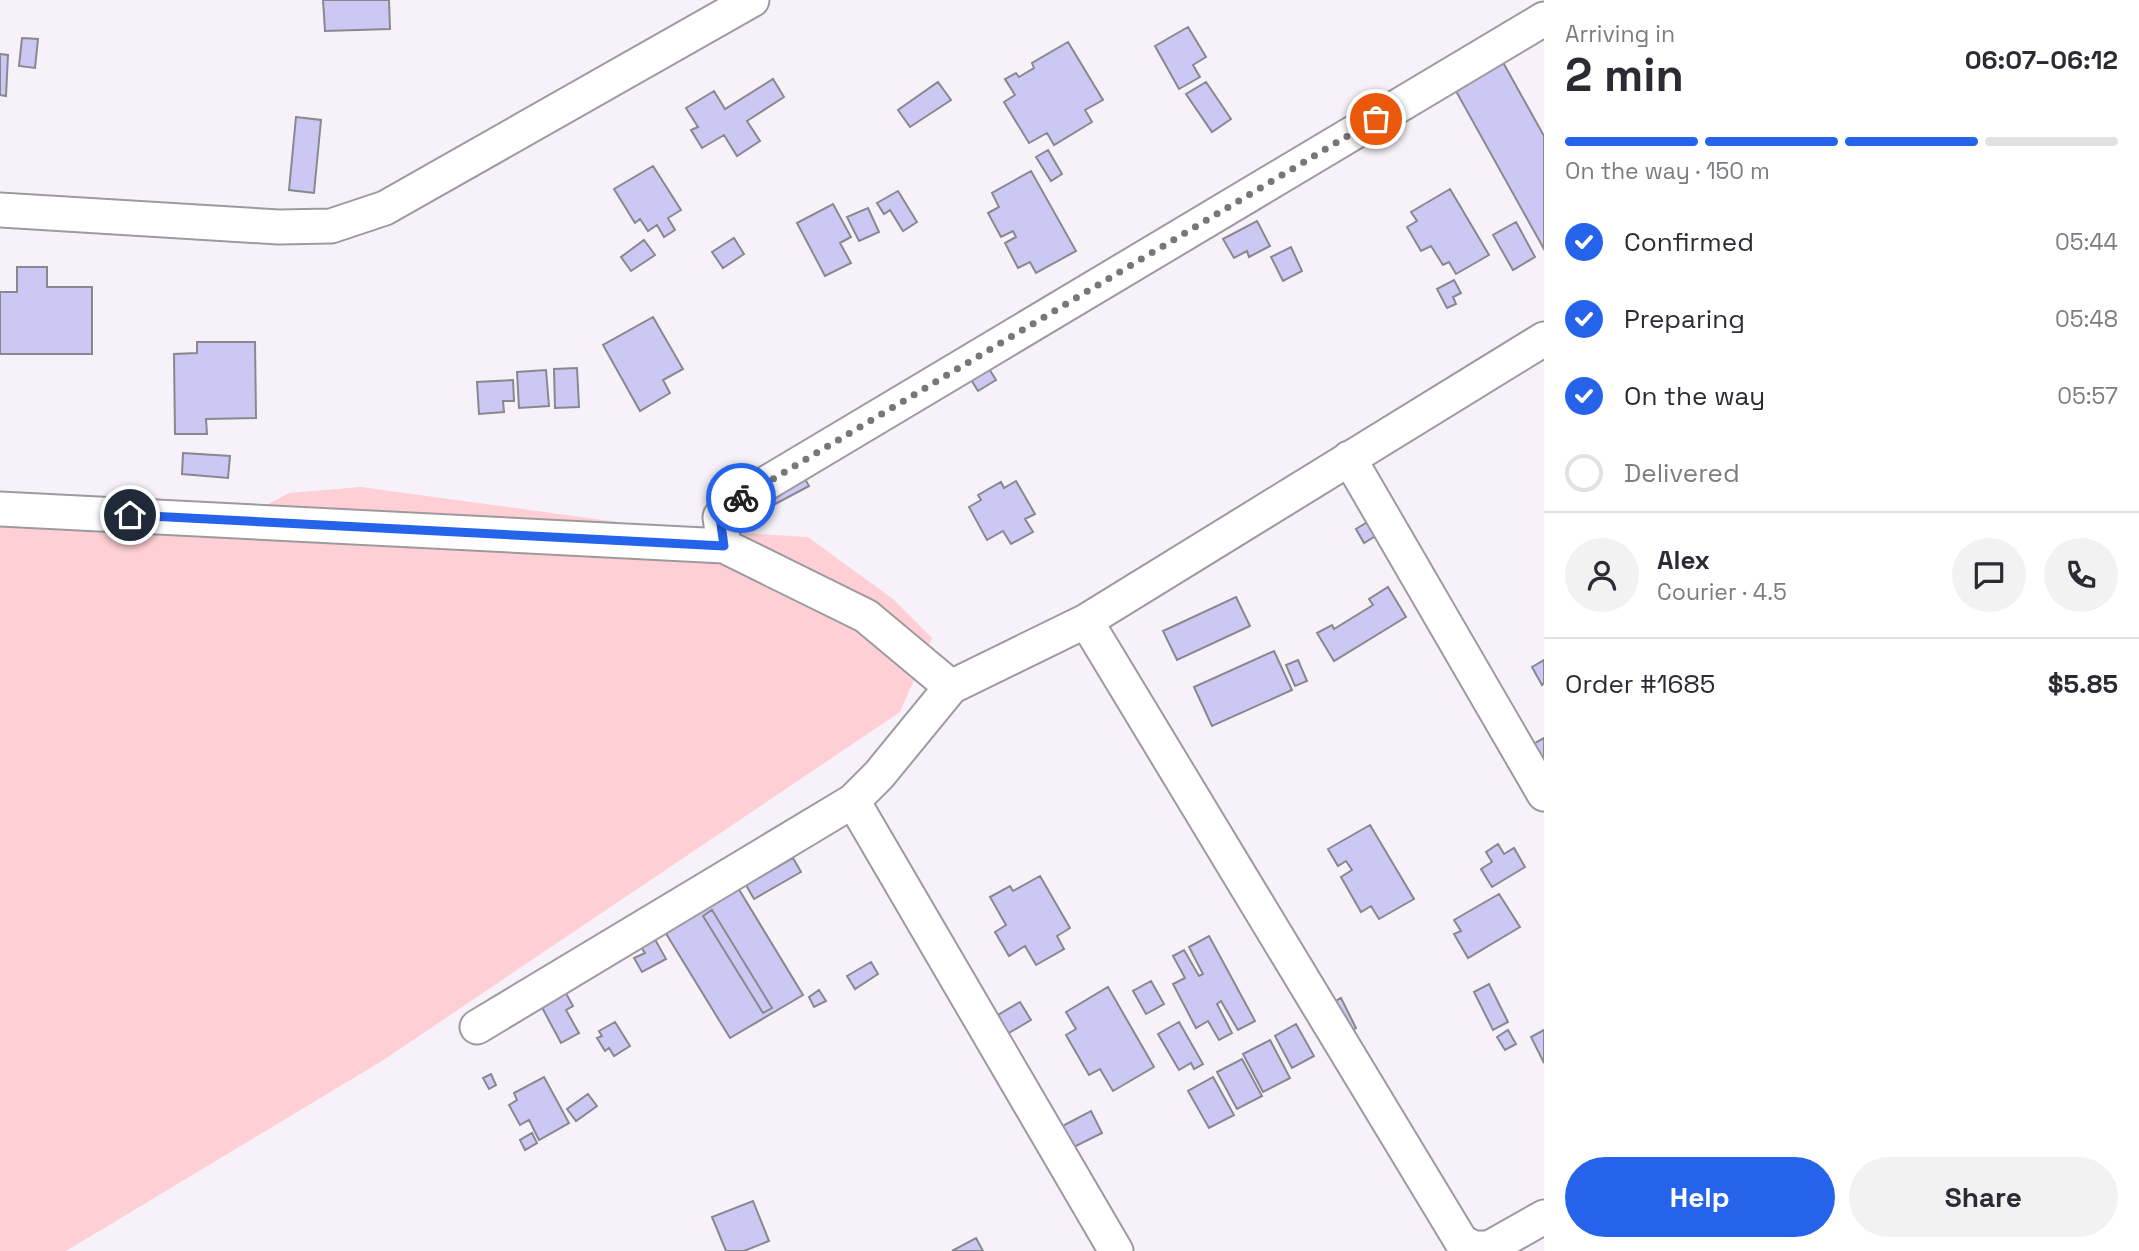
<!DOCTYPE html>
<html lang="en">
<head>
<meta charset="utf-8">
<style>
  :root { --surface:#fff; --page:#f2f2f3; --text:#2b2b33; --muted:#7c7c81; --line:#e1e1e2; --accent:#2563eb }
  body { margin:0; font-family:"Space Grotesk",sans-serif; background:var(--page); color:var(--text); height:100vh; display:flex; flex-direction:column; font-size:26px; white-space:nowrap }
  * { box-sizing:border-box; margin:0 }
  p { font-size:23px; color:var(--muted) }
  .icon { flex:none; width:38px; height:38px; fill:none; stroke:currentColor; stroke-width:2; stroke-linecap:round; stroke-linejoin:round }
  .map { position:relative; flex:1; overflow:hidden }
  .panel { display:flex; flex-direction:column; background:var(--surface); width:595px }
  .panel>* { flex:none }
  .pin { position:absolute; display:grid; place-items:center; width:60px; height:60px; color:#fff; margin:-30px; border:4px solid #fff; border-radius:50%; box-shadow:0 2px 7px #0007 }
  .courier { position:absolute; display:grid; place-items:center; width:70px; height:70px; margin:-35px; border:5px solid #2563eb; border-radius:50%; background:#fff; color:#222; box-shadow:0 2px 9px #0007 }
  .head em { font-style:normal; font-weight:800 }
  .head div { display:flex; flex-direction:column-reverse }
  .head { display:flex; align-items:center; justify-content:space-between; height:119px; padding:0 21px }
  h1 { font-size:46px; font-weight:800; line-height:52px }
  .bar { display:grid; grid-template-columns:repeat(4,1fr); gap:10px 7px; align-content:center; height:84px; padding:0 21px }
  .bar i { height:9px; border-radius:5px; background:var(--line) }
  .bar .on { background:var(--accent) }
  .bar p { grid-column:span 4 }
  .line { display:flex; align-items:center; gap:18px; padding:0 21px; border-top:2px solid var(--line) }
  .line div { flex:1 }
  .round { display:grid; place-items:center; flex:none; width:74px; height:74px; border-radius:37px; background:var(--page) }
  ol { padding:0 21px; list-style:none }
  li { display:flex; align-items:center; gap:21px; height:77px }
  li p { margin-inline-start:auto }
  li .icon { padding:7px; border-radius:50%; background:var(--accent); color:#fff; stroke-width:4 }
  li:last-child { color:var(--muted) }
  li i { width:38px; height:38px; border:4px solid var(--line); border-radius:50% }
  .primary-button { display:flex; gap:14px; margin-top:auto; padding:14px 21px }
  .primary-button a { flex:1; height:80px; border-radius:42px; background:var(--accent); color:#fff; font-size:28px; font-weight:800; line-height:80px; text-align:center }
  .primary-button a+a { background:var(--page); color:var(--text) }
  main { display:flex; flex:1; min-height:0 }
  .map>svg:first-child { display:block }
  .green { fill:#fed0d5 }
  .building { fill:#cdc8f3; stroke:#88888f; stroke-width:2; fill-rule:evenodd }
  .lines { fill:none; stroke-linecap:round; stroke-linejoin:round }
  .minor-casing { stroke:#9e999f; stroke-width:37 }
  .minor { stroke:#fff; stroke-width:33 }
  .done { stroke:#79767a; stroke-width:7; stroke-dasharray:0 12.6 }
  .route { stroke:#2563eb; stroke-width:9 }
</style>
</head>
<body>
<main>
<div class="map">
<svg width="1544" height="1251" viewBox="0 0 1544 1251">
  <rect width="100%" height="100%" fill="#f7f2f9"/>
  <path class="green" d="M 361,487 L 662,528 L 808,537 L 893,599 L 932,638 L 900,712 L 382,1061 L 66,1251 L 0,1251 L 0,524 L 210,535 L 289,493 Z"/>
  <path class="building" d="M 323,0 L 389,0 L 390,29 L 325,31 Z
    M 1188,27 L 1206,57 L 1193,65 L 1200,77 L 1179,89 L 1155,46 Z
    M 22,38 L 38,39 L 35,68 L 19,66 Z
    M 1068,42 L 1103,100 L 1085,110 L 1092,122 L 1054,145 L 1047,133 L 1029,143 L 1004,102 L 1015,95 L 1005,79 L 1016,73 L 1019,77 L 1034,68 L 1032,63 Z
    M 0,54 L 8,55 L 6,96 L 0,95 Z
    M 1500,57 L 1544,136 L 1544,249 L 1452,84 Z
    M 773,79 L 784,97 L 747,121 L 760,141 L 737,156 L 724,135 L 702,148 L 691,130 L 698,127 L 686,108 L 714,91 L 725,109 Z
    M 938,82 L 951,100 L 910,127 L 898,110 Z
    M 1206,82 L 1231,119 L 1212,132 L 1186,94 Z
    M 296,117 L 321,120 L 314,193 L 289,190 Z
    M 1048,150 L 1062,174 L 1051,181 L 1036,157 Z
    M 653,166 L 681,210 L 668,218 L 675,230 L 664,237 L 657,225 L 648,231 L 640,219 L 635,223 L 614,189 Z
    M 1031,171 L 1076,251 L 1036,273 L 1030,262 L 1018,268 L 1005,243 L 1016,237 L 1013,231 L 1001,237 L 988,213 L 999,207 L 992,193 Z
    M 1450,189 L 1489,255 L 1456,274 L 1449,262 L 1443,265 L 1431,246 L 1421,251 L 1407,227 L 1417,221 L 1411,212 Z
    M 898,191 L 917,222 L 903,231 L 890,210 L 884,214 L 877,203 Z
    M 833,204 L 851,237 L 840,243 L 851,263 L 825,276 L 797,223 Z
    M 868,208 L 879,232 L 859,241 L 847,217 Z
    M 1257,221 L 1270,246 L 1249,257 L 1247,251 L 1234,258 L 1223,239 Z
    M 1516,222 L 1535,257 L 1513,270 L 1493,235 Z
    M 734,238 L 744,254 L 723,268 L 712,252 Z
    M 644,240 L 655,255 L 631,271 L 621,257 Z
    M 1291,247 L 1302,271 L 1283,281 L 1271,257 Z
    M 17,267 L 47,267 L 47,287 L 92,287 L 92,354 L 0,354 L 0,292 L 17,292 Z
    M 1454,280 L 1461,293 L 1453,297 L 1456,304 L 1447,308 L 1437,289 Z
    M 653,317 L 683,369 L 663,380 L 670,393 L 640,411 L 603,345 Z
    M 197,342 L 255,342 L 256,418 L 206,419 L 207,434 L 175,434 L 174,354 L 197,353 Z
    M 988,367 L 996,380 L 978,391 L 970,378 Z
    M 577,368 L 579,407 L 555,408 L 554,369 Z
    M 546,370 L 549,406 L 519,408 L 517,372 Z
    M 513,380 L 514,401 L 503,401 L 504,412 L 479,414 L 477,382 Z
    M 183,453 L 230,456 L 228,478 L 182,474 Z
    M 801,472 L 809,486 L 768,508 L 760,495 Z
    M 1016,481 L 1035,514 L 1025,519 L 1033,532 L 1011,544 L 1003,531 L 987,540 L 969,507 L 981,500 L 978,495 L 1001,482 L 1004,488 Z
    M 1374,518 L 1382,532 L 1364,543 L 1356,529 Z
    M 1388,587 L 1406,617 L 1334,661 L 1317,633 L 1332,625 L 1334,629 L 1373,605 L 1369,599 Z
    M 1236,597 L 1250,626 L 1177,660 L 1163,631 Z
    M 1274,651 L 1292,690 L 1212,726 L 1194,687 Z
    M 1298,660 L 1307,681 L 1295,686 L 1286,665 Z
    M 1544,660 L 1544,683 L 1542,685 L 1532,667 Z
    M 1544,738 L 1544,774 L 1528,747 Z
    M 1370,825 L 1414,899 L 1379,919 L 1371,906 L 1361,912 L 1341,877 L 1352,870 L 1346,861 L 1338,866 L 1328,849 Z
    M 1498,844 L 1504,854 L 1514,848 L 1525,867 L 1492,887 L 1481,869 L 1492,862 L 1486,852 Z
    M 793,858 L 801,872 L 754,899 L 746,885 Z
    M 1040,876 L 1070,928 L 1057,936 L 1064,949 L 1036,965 L 1025,946 L 1009,956 L 995,932 L 1006,925 L 990,897 L 1010,886 L 1013,891 Z
    M 735,883 L 803,995 L 730,1038 L 662,927 ZM 712,910 L 772,1008 L 763,1013 L 703,916 Z
    M 1499,894 L 1520,927 L 1468,958 L 1454,934 L 1461,931 L 1454,920 Z
    M 712,910 L 772,1008 L 763,1013 L 703,916 Z
    M 652,934 L 666,959 L 642,972 L 634,958 L 645,953 L 638,942 Z
    M 1209,936 L 1255,1021 L 1238,1030 L 1221,1001 L 1217,1004 L 1232,1033 L 1219,1040 L 1208,1021 L 1196,1028 L 1173,984 L 1185,978 L 1173,956 L 1184,950 L 1199,976 L 1203,974 L 1189,947 Z
    M 871,962 L 878,974 L 855,989 L 847,976 Z
    M 1151,981 L 1164,1004 L 1146,1014 L 1133,991 Z
    M 1489,984 L 1508,1022 L 1493,1030 L 1474,992 Z
    M 562,986 L 573,1006 L 566,1010 L 579,1033 L 561,1043 L 538,1000 Z
    M 1108,987 L 1154,1067 L 1113,1091 L 1100,1069 L 1089,1075 L 1066,1035 L 1076,1029 L 1066,1012 Z
    M 819,990 L 826,1001 L 814,1007 L 809,997 Z
    M 1341,998 L 1356,1028 L 1342,1035 L 1327,1006 Z
    M 1020,1002 L 1031,1020 L 1002,1037 L 991,1019 Z
    M 615,1022 L 630,1046 L 614,1056 L 609,1048 L 605,1051 L 597,1038 L 602,1036 L 599,1031 Z
    M 1179,1022 L 1203,1064 L 1194,1069 L 1191,1063 L 1179,1070 L 1158,1034 Z
    M 1296,1024 L 1314,1056 L 1292,1068 L 1275,1036 Z
    M 1508,1030 L 1516,1044 L 1505,1050 L 1497,1037 Z
    M 1544,1030 L 1544,1063 L 1531,1037 Z
    M 1270,1040 L 1290,1078 L 1263,1092 L 1243,1054 Z
    M 1242,1059 L 1262,1096 L 1237,1109 L 1217,1072 Z
    M 491,1074 L 496,1085 L 489,1089 L 483,1078 Z
    M 544,1077 L 569,1123 L 539,1140 L 529,1120 L 520,1125 L 509,1105 L 517,1100 L 514,1093 Z
    M 1213,1077 L 1234,1115 L 1209,1128 L 1188,1091 Z
    M 588,1094 L 597,1106 L 576,1121 L 567,1109 Z
    M 1091,1111 L 1102,1133 L 1066,1151 L 1055,1130 Z
    M 532,1133 L 537,1143 L 525,1150 L 520,1140 Z
    M 753,1201 L 769,1241 L 744,1251 L 726,1251 L 712,1217 Z
    M 976,1238 L 983,1251 L 952,1251 Z"/>
  <g class="lines">
    <defs>
      <path id="minor" d="M 0,210 L 279,227 L 331,226 L 385,208 L 752,0
        M 1349,458 L 1544,794
        M 0,509 L 724,546 L 866,616 L 951,687
        M 724,546 L 720,517 L 728,506 L 1544,19
        M 1086,621 L 1461,1241 L 1473,1248 L 1489,1248 L 1544,1217
        M 853,801 L 1116,1251
        M 477,1027 L 853,801 L 879,775 L 951,687 L 1086,621 L 1544,339"/>
    </defs>
    <use href="#minor" class="minor-casing"/>
    <use href="#minor" class="minor"/>
  </g>
  <g class="lines">
    <path class="done" d="M 741,498 L 1376,119"/>
    <path class="route" d="M 130,515 L 724,546 L 720,517 L 728,506 L 741,498"/>
  </g>
</svg>
<div class="pin" style="left:1376px;top:119px;background:#ea580c"><svg class="icon" aria-label="bag" viewBox="0 0 24 24"><path d="M5 8h14l-1 12H6zM9 8a3 3 0 0 1 6 0"/></svg></div>
<div class="pin" style="left:130px;top:515px;background:#1f2937"><svg class="icon" aria-label="home" viewBox="0 0 24 24"><path d="M3 11l9-7 9 7M6 9v11h12V9"/></svg></div>
<div class="courier" style="left:741px;top:498px"><svg class="icon" aria-label="bike" viewBox="0 0 24 24"><circle cx="6" cy="16" r="4"/><circle cx="18" cy="16" r="4"/><path d="M6 16l4-8h5l3 8M10 8l3 8H6M13 5h3"/></svg></div>
</div>
<section class="panel">
<div class="head"><div><h1>2 min</h1><p>Arriving in</p></div><em>06:07–06:12</em></div>
<div class="bar"><i class="on"></i><i class="on"></i><i class="on"></i><i></i><p>On the way · 150 m</p></div>
<ol>
<li><svg class="icon" aria-label="check" viewBox="0 0 24 24"><path d="M5 12l5 5 9-10"/></svg>Confirmed<p>05:44</p></li>
<li><svg class="icon" aria-label="check" viewBox="0 0 24 24"><path d="M5 12l5 5 9-10"/></svg>Preparing<p>05:48</p></li>
<li><svg class="icon" aria-label="check" viewBox="0 0 24 24"><path d="M5 12l5 5 9-10"/></svg>On the way<p>05:57</p></li>
<li><i></i>Delivered</li>
</ol>
<div class="line" style="height:126px"><a class="round"><svg class="icon" aria-label="person" viewBox="0 0 24 24"><circle cx="12" cy="8" r="4"/><path d="M4 21q1-7 8-7t8 7"/></svg></a><div><b>Alex</b><p>Courier · 4.5</p></div><a class="round"><svg class="icon" aria-label="chat" viewBox="0 0 24 24"><path d="M4 5h16v11H9l-5 4z"/></svg></a><a class="round"><svg class="icon" aria-label="phone" viewBox="0 0 24 24"><path d="M5 4h4l2 5-3 2q2 4 5 5l2-3 5 2v4C11 20 4 13 5 4z"/></svg></a></div>
<div class="line" style="height:91px"><div>Order #1685</div><b>$5.85</b></div>
<div class="primary-button"><a>Help</a><a>Share</a></div>
</section>
</main>
</body>
</html>
